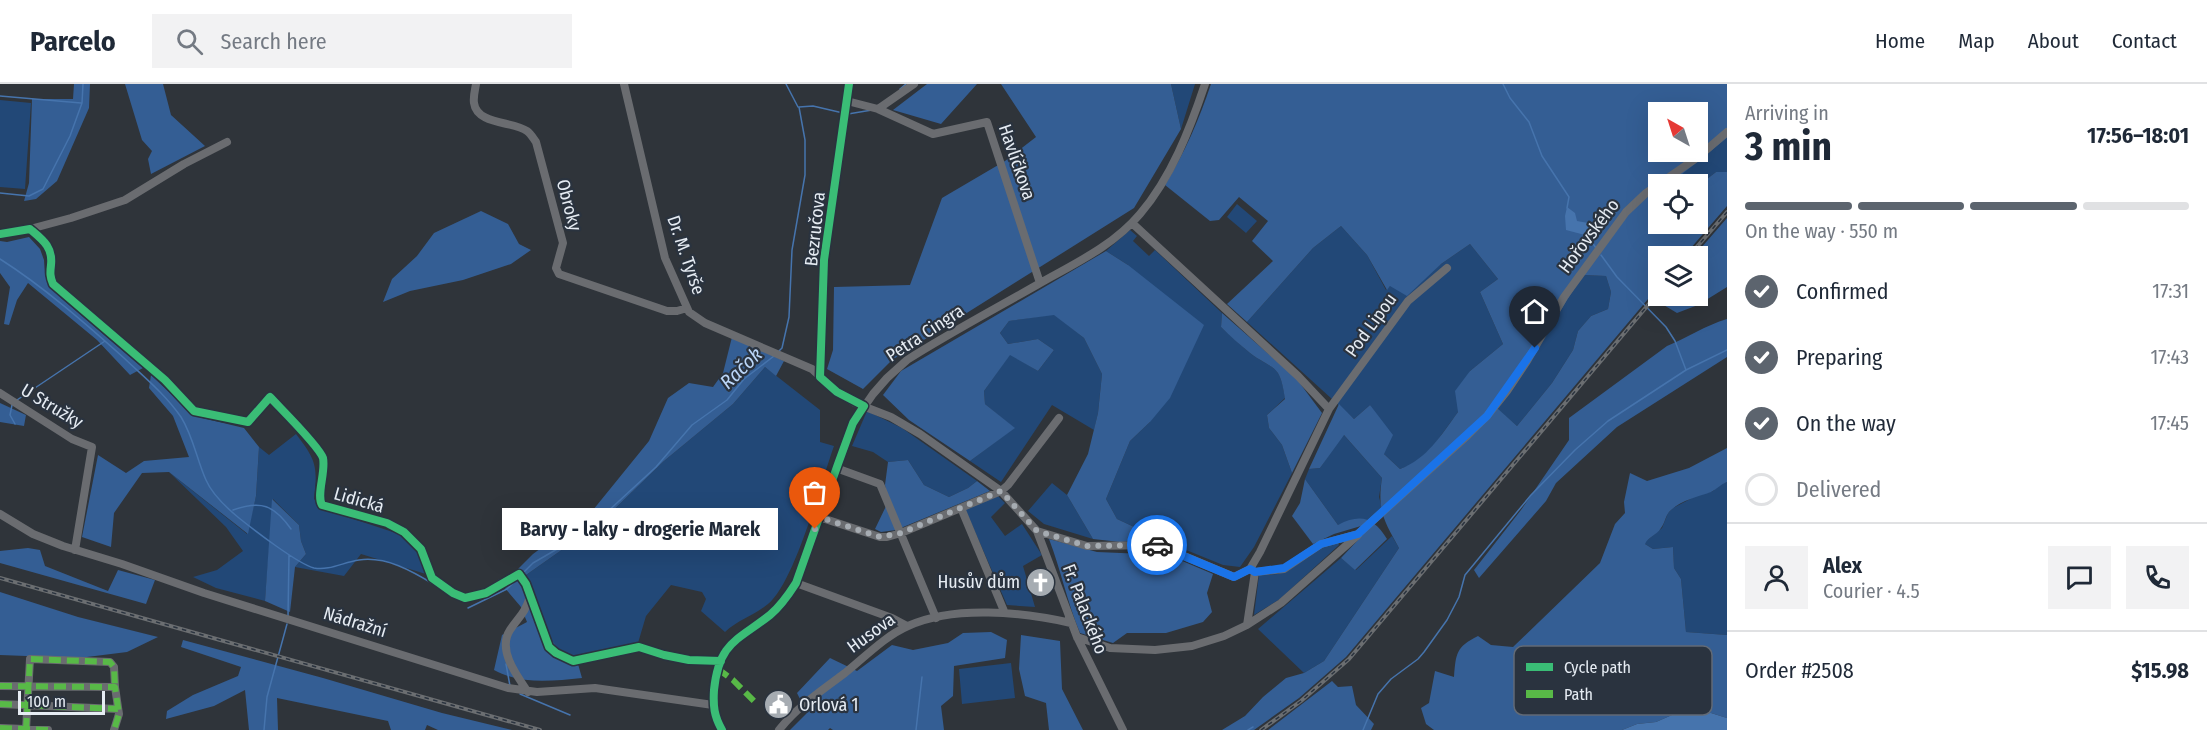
<!DOCTYPE html>
<html lang="en">
<head>
<meta charset="utf-8">
<style>
  :root { --surface:#fff; --page:#f2f2f3; --text:#1f2937; --muted:#747a83; --line:#e0e1e3; --accent:#5c646e }
  body { margin:0; font-family:"Fira Sans Condensed",sans-serif; background:var(--page); color:var(--text); height:100vh; display:flex; flex-direction:column; font-size:22px; white-space:nowrap }
  * { box-sizing:border-box; margin:0 }
  p { font-size:20px; color:var(--muted) }
  .icon { flex:none; width:33px; height:33px; fill:none; stroke:currentColor; stroke-width:2; stroke-linecap:round; stroke-linejoin:round }
  .map { position:relative; flex:1; overflow:hidden }
  .details { display:flex; flex-direction:column; background:var(--surface); width:480px }
  .details>* { flex:none }
  .needle { width:39px; rotate:321deg }
  .fabs { position:absolute; left:1648px; top:18px; display:grid; gap:12px }
  .fabs a { display:grid; place-items:center; width:60px; height:60px; border-radius:0px; background:var(--surface); box-shadow:0 6px 24px #0002; font-size:30px }
  .scale { position:absolute; left:18px; bottom:15px; width:87px; box-sizing:border-box; padding-left:6px; border:3px solid #e6ecf3; border-top:0; font-size:16px; line-height:21px; white-space:nowrap; color:#e6ecf3; -webkit-text-stroke:4px #2a333f; paint-order:stroke }
  .pin { position:absolute; display:grid; place-items:center; width:51px; height:51px; color:#fff; margin:-62px -26px; border-radius:50% 50% 50% 0; rotate:-45deg; box-shadow:0 0 6px #0007 }
  .pin .icon { rotate:45deg }
  .courier { position:absolute; display:grid; place-items:center; width:60px; height:60px; margin:-30px; border:4px solid #1a73e8; border-radius:50%; background:#fff; color:#222; box-shadow:0 2px 8px #0007 }
  .bubble { position:absolute; height:42px; border-radius:0px; background:var(--surface); box-shadow:0 6px 24px #0002; font-size:20px; font-weight:700; line-height:42px; text-align:center }
  .head em { font-style:normal; font-weight:700 }
  .head div { display:flex; flex-direction:column-reverse }
  .head { display:flex; align-items:center; justify-content:space-between; height:102px; padding:0 18px }
  h1 { font-size:39px; font-weight:700; line-height:45px }
  .bar { display:grid; grid-template-columns:repeat(4,1fr); gap:9px 6px; align-content:center; height:72px; padding:0 18px }
  .bar i { height:8px; border-radius:4px; background:var(--line) }
  .bar .on { background:var(--accent) }
  .bar p { grid-column:span 4 }
  .line { display:flex; align-items:center; gap:15px; padding:0 18px; border-top:2px solid var(--line) }
  .line div { flex:1 }
  .round { display:grid; place-items:center; flex:none; width:63px; height:63px; border-radius:0px; background:var(--page) }
  ol { padding:0 18px; list-style:none }
  li { display:flex; align-items:center; gap:18px; height:66px }
  li p { margin-inline-start:auto }
  li .icon { padding:6px; border-radius:50%; background:var(--accent); color:#fff; stroke-width:4 }
  li:last-child { color:var(--muted) }
  li i { width:33px; height:33px; border:3px solid var(--line); border-radius:50% }
  header { display:flex; align-items:center; gap:36px; box-sizing:border-box; height:84px; padding:0 30px; background:var(--surface); border-bottom:2px solid var(--line) }
  header strong { font-size:28px }
  nav { display:flex; gap:33px; margin-inline-start:auto; font-size:21px }
  .search { width:420px; height:54px; background:var(--page); display:flex; align-items:center; gap:15px; box-sizing:border-box; padding:0 21px; border-radius:0px; color:var(--muted); font-size:22px }
  main { display:flex; flex:1; min-height:0 }
  .map>svg:first-child { display:block }
  .green { fill:#224877 }
  .forest { fill:#345e94; fill-rule:evenodd }
  .water { fill:#4674ad }
  .lines { fill:none; stroke-linecap:round; stroke-linejoin:round }
  .stream { stroke:#4674ad; stroke-width:1.5 }
  .minor { stroke:#6a6c70; stroke-width:8 }
  .rail-casing { stroke:#6b6e71; stroke-width:4 }
  .rail { stroke:#2a333f; stroke-width:1.5; stroke-dasharray:4.5; stroke-linecap:butt }
  .quiet { stroke:#58b947; stroke-width:6; stroke-dasharray:12 6; stroke-linecap:butt }
  .cycleway-casing { stroke:#2a333f; stroke-width:11 }
  .cycleway { stroke:#3abd76; stroke-width:8 }
  .done { stroke:#a6acb2; stroke-width:6; stroke-dasharray:0 10.8 }
  .route { stroke:#1a73e8; stroke-width:8 }
  .labels { text-anchor:middle; stroke-width:4.5; stroke-linejoin:round; paint-order:stroke }
  .street-label { font-size:18px; fill:#e6ecf3; stroke:#2a333f }
  .poi-label { font-size:18px; fill:#e6ecf3; stroke:#2a333f; text-anchor:end }
  .water-label { font-size:20px; font-style:italic; fill:#bbd6f8; stroke:#2a333f }
  .key { fill:#2a333f; stroke:#626a75; stroke-width:1.5 }
  .key-label { font-size:16px; fill:#e6ecf3 }
</style>
</head>
<body>
<header>
<strong>Parcelo</strong>
<div class="search"><svg class="icon" aria-label="search" viewBox="0 0 24 24"><circle cx="10" cy="10" r="6"/><path d="M15 15l6 6"/></svg>Search here</div>
<nav><a>Home</a><a>Map</a><a>About</a><a>Contact</a></nav>
</header>
<main>
<div class="map">
<svg width="1727" height="646" viewBox="0 0 1727 646">
  <rect width="100%" height="100%" fill="#2f343a"/>
  <path class="green" d="M 1171,0 L 1195,0 L 1181,45 Z
    M 0,16 L 31,19 L 25,105 L 0,103 Z
    M 1727,54 L 1727,88 L 1716,88 L 1698,102 L 1698,100 L 1684,100 L 1675,95 Z
    M 1237,120 L 1257,137 L 1246,149 L 1227,133 Z
    M 1341,142 L 1367,171 L 1386,206 L 1390,202 L 1441,180 L 1470,160 L 1498,195 L 1480,208 L 1503,260 L 1470,287 L 1458,328 L 1434,361 L 1416,379 L 1400,385 L 1384,370 L 1370,321 L 1354,335 L 1247,238 L 1313,164 Z
    M 1130,146 L 1137,152 L 1133,157 L 1149,172 L 1155,166 L 1222,229 L 1221,243 C 1231,252 1240,261 1250,269 C 1274,287 1280,279 1285,314 L 1267,331 L 1269,344 L 1282,361 L 1292,389 L 1254,463 L 1240,483 L 1223,481 L 1164,457 L 1144,456 L 1147,449 L 1117,435 L 1106,415 L 1130,357 L 1150,338 L 1128,181 L 1106,167 Z
    M 1583,191 L 1606,192 L 1611,208 L 1608,225 L 1591,232 L 1578,247 L 1573,266 L 1552,299 L 1517,342 L 1496,324 L 1508,311 Z
    M 1054,230 L 1084,254 L 1102,290 L 1098,329 L 1094,346 L 1052,321 L 1001,398 L 970,377 L 1014,344 L 985,320 L 984,307 L 1010,270 L 1038,287 L 1054,266 L 1038,255 L 1008,260 L 1000,249 L 1009,237 Z
    M 765,283 L 820,326 L 820,358 L 834,362 C 821,398 795,498 768,520 C 755,531 738,536 725,548 L 701,527 L 706,515 L 702,508 L 671,501 L 646,532 L 638,559 C 619,563 598,571 578,573 C 547,576 533,514 526,491 L 600,439 L 664,377 L 733,320 Z
    M 867,327 L 902,344 L 977,397 L 968,404 L 949,413 L 924,401 L 908,376 L 888,378 L 873,368 L 852,362 Z
    M 296,350 C 316,376 318,382 314,415 L 326,426 L 402,451 L 416,466 L 429,491 L 361,470 L 344,492 L 295,483 L 306,470 L 301,457 L 299,441 L 273,415 L 265,517 L 216,504 L 193,493 L 217,486 L 243,467 L 226,443 L 169,388 L 247,450 L 256,412 L 259,363 L 269,371 Z
    M 1343,350 L 1382,394 L 1379,413 L 1382,424 L 1368,437 L 1338,441 L 1305,395 L 1309,385 L 1320,384 Z
    M 1727,398 L 1727,551 L 1686,548 L 1681,495 L 1674,484 L 1673,463 L 1653,465 L 1645,460 L 1645,458 L 1662,444 L 1668,429 L 1673,424 L 1696,412 L 1713,407 L 1720,400 Z
    M 1052,399 L 1067,411 L 1093,455 L 1044,440 L 1028,427 Z
    M 998,412 L 1005,419 L 991,433 L 1005,452 L 1022,440 L 1042,471 L 1023,482 L 1035,523 L 1007,521 L 965,425 Z
    M 1392,452 L 1399,464 L 1324,577 L 1304,589 L 1258,545 L 1341,474 L 1356,486 Z
    M 1338,459 L 1339,461 L 1280,515 L 1254,531 L 1259,491 L 1278,490 L 1323,462 Z
    M 1011,579 L 1015,614 L 962,620 L 959,585 Z"/>
  <path class="forest" d="M 74,0 L 90,0 L 89,24 L 57,97 L 36,115 L 24,117 L 29,99 L 32,15 L 73,15 Z
    M 125,0 L 163,0 L 171,31 L 205,62 L 151,90 L 148,75 L 152,67 L 142,56 Z
    M 927,0 L 977,0 L 941,40 L 893,26 Z
    M 1001,0 L 1171,0 L 1181,45 L 1134,124 L 892,276 L 863,305 L 827,285 L 833,266 L 834,203 L 910,201 L 942,114 L 1005,77 L 1036,53 Z
    M 1211,0 L 1727,0 L 1727,54 L 1676,95 L 1684,100 L 1659,100 L 1659,140 L 1698,140 L 1698,102 L 1716,88 L 1727,88 L 1727,122 L 1684,172 L 1659,172 L 1659,202 L 1346,573 L 1299,614 L 1254,646 L 1222,646 L 1245,632 L 1263,613 L 1286,594 L 1304,589 L 1324,577 L 1399,464 C 1384,437 1377,426 1382,394 L 1344,351 L 1320,384 L 1309,385 L 1339,320 L 1354,335 L 1370,321 L 1393,351 L 1384,370 L 1400,385 C 1427,375 1441,351 1458,328 L 1455,307 L 1470,287 L 1503,260 L 1480,208 L 1498,195 L 1470,160 L 1441,180 L 1407,212 L 1390,202 L 1387,206 L 1367,171 L 1341,142 L 1313,164 L 1247,238 L 1227,220 L 1273,177 L 1252,157 L 1268,137 L 1239,113 L 1219,136 L 1210,137 L 1165,101 C 1185,68 1199,36 1211,0 ZM 1659,28 L 1698,28 L 1698,68 L 1659,68 ZM 1583,191 L 1606,192 L 1611,208 L 1608,225 L 1591,232 L 1578,247 L 1573,266 L 1552,299 L 1517,342 L 1497,324 L 1508,311 Z
    M 481,127 L 508,140 L 519,160 L 531,166 L 511,180 L 463,196 L 410,207 L 383,218 L 392,195 L 417,172 L 434,149 Z
    M 1727,134 L 1727,203 L 1698,221 L 1677,229 L 1657,217 L 1661,212 L 1698,212 L 1698,172 L 1694,172 Z
    M 29,153 L 40,165 L 44,176 L 45,192 L 61,214 L 143,284 L 130,291 L 97,256 L 28,199 L 17,216 L 9,241 L 4,240 L 10,203 L 0,189 L 0,157 L 7,158 Z
    M 1106,167 L 1128,181 L 1204,241 L 1170,314 L 1150,338 L 1130,357 L 1106,415 L 1117,435 L 1147,449 L 1144,456 L 1120,458 L 1093,455 L 1067,411 L 1088,370 L 1098,329 L 1102,290 L 1084,254 L 1054,231 L 1009,237 L 1000,249 L 1008,260 L 1038,255 L 1054,266 L 1038,287 L 1010,271 L 984,307 L 985,320 L 1015,344 L 970,377 L 909,336 L 883,311 L 901,287 Z
    M 1222,229 L 1296,294 L 1322,329 L 1292,389 L 1282,361 L 1269,344 L 1267,331 L 1285,315 C 1280,279 1274,287 1250,269 C 1240,261 1230,252 1221,243 Z
    M 1727,235 L 1727,273 L 1617,343 L 1556,399 L 1546,417 L 1479,494 L 1474,486 L 1521,426 L 1569,356 L 1569,334 L 1667,262 C 1687,254 1706,241 1727,235 Z
    M 732,253 L 784,277 L 776,292 L 765,283 L 733,320 L 664,377 L 600,439 L 526,491 L 545,547 L 559,566 L 576,573 L 582,594 C 552,597 521,601 494,586 L 502,551 L 527,538 L 521,523 L 498,496 L 516,487 L 533,470 L 593,426 L 649,357 L 668,314 L 689,299 L 713,303 L 723,289 Z
    M 151,291 L 194,332 L 244,344 L 259,363 L 256,412 L 248,450 L 169,388 L 142,389 L 114,429 L 111,463 L 82,453 L 98,371 L 126,389 L 144,377 L 189,373 L 173,332 L 149,304 Z
    M 0,319 L 26,331 L 24,342 L 0,338 Z
    M 1727,364 L 1727,398 C 1721,400 1717,405 1711,408 C 1698,413 1680,416 1669,428 C 1665,433 1665,439 1661,444 C 1657,451 1648,453 1645,460 L 1653,465 L 1673,463 L 1674,484 L 1681,495 L 1686,548 L 1727,551 L 1727,634 L 1711,629 L 1672,631 L 1656,638 L 1637,640 L 1622,646 L 1434,646 L 1426,640 L 1421,624 L 1429,619 L 1435,587 L 1454,593 C 1456,569 1456,563 1478,552 L 1491,561 L 1513,563 L 1600,479 L 1615,440 L 1625,429 L 1624,418 L 1630,389 L 1647,397 L 1689,384 Z
    M 908,376 L 924,401 L 949,413 L 968,404 L 977,397 L 990,407 L 896,446 L 881,448 L 875,445 L 888,418 L 885,401 L 888,378 Z
    M 1305,395 L 1338,441 C 1361,429 1374,434 1387,455 L 1355,486 L 1341,474 L 1358,456 L 1361,442 L 1334,450 L 1313,460 L 1292,432 L 1300,419 Z
    M 272,415 L 299,441 L 301,457 L 306,470 L 295,483 L 290,528 L 265,517 Z
    M 1049,455 L 1097,468 L 1168,471 L 1213,490 L 1207,509 L 1212,528 L 1203,538 L 1166,549 L 1127,549 L 1113,559 L 1080,549 C 1067,518 1061,486 1049,455 Z
    M 28,464 L 40,466 L 45,482 L 108,507 L 118,486 L 155,496 L 146,520 L 0,479 L 0,467 Z
    M 0,508 L 78,533 L 158,553 L 127,568 L 79,574 L 0,571 Z
    M 991,548 L 1007,556 L 1005,574 L 954,582 L 953,612 L 941,622 L 944,646 L 833,646 L 830,644 L 828,646 L 790,646 L 807,629 L 797,609 L 830,574 L 857,587 L 892,561 L 913,566 L 948,559 L 963,549 Z
    M 1021,551 L 1060,557 L 1062,605 L 1083,646 L 1049,646 L 1046,619 L 1025,612 L 1019,585 Z
    M 183,556 L 323,594 L 442,629 L 512,646 L 438,646 L 427,641 L 425,646 L 391,646 L 388,637 L 277,614 L 278,646 L 249,646 L 245,606 L 214,622 L 166,635 L 167,627 L 193,611 L 238,592 L 241,583 L 181,563 Z
    M 1332,597 L 1338,603 L 1352,602 L 1356,621 L 1374,640 L 1371,646 L 1268,646 Z"/>
  <path class="water" d="M 1567,123 L 1575,129 L 1577,137 L 1588,139 L 1588,150 L 1585,151 L 1566,146 L 1565,132 Z
    M 1711,629 L 1727,634 L 1727,646 L 1622,646 L 1637,640 L 1656,638 L 1672,631 Z"/>
  <g class="lines">
    <path class="stream" d="M 786,0 L 798,23
      M 1503,0 L 1510,14 L 1529,38 L 1542,72 L 1569,113 L 1567,124
      M 900,5 L 906,0
      M 0,12 L 81,19
      M 848,30 L 872,26
      M 0,109 L 29,112 L 43,105 L 70,52 L 82,19 L 83,0
      M 1587,151 L 1596,164
      M 1601,171 L 1617,193 L 1666,243 L 1675,257 L 1686,286
      M 0,175 C 44,203 85,239 124,274 C 144,293 165,310 181,333 C 193,352 197,376 206,396 C 212,410 228,425 239,434 C 254,446 298,480 314,484 C 329,487 344,478 359,476 C 386,472 412,487 435,501
      M 779,267 L 782,264 L 789,233 L 792,166 L 805,91 L 805,56 L 799,23 L 813,22 L 843,29
      M 17,316 L 105,257
      M 12,321 L 10,331 L 15,340
      M 233,426 C 261,416 274,421 291,445
      M 523,489 L 533,479 L 571,457 L 594,440 L 656,383 L 692,341 L 727,316 L 744,295 L 774,272
      M 468,524 L 507,505 L 515,497
      M 288,532 L 289,471
      M 506,580 L 510,602
      M 520,610 L 570,631
      M 264,646 L 267,613 L 287,540
      M 916,646 L 922,593
      M 1248,646 L 1253,643
      M 1363,646 L 1378,610 L 1391,595 L 1418,575 L 1424,568 L 1447,536 L 1459,513 L 1465,491 L 1531,411 L 1575,366 L 1608,337 L 1686,286 L 1727,266"/>
    <path class="minor" d="M 476,0 C 475,6 473,13 474,19 C 477,41 513,37 527,47 C 531,50 533,54 536,58 L 563,159 L 556,184 L 559,190 L 667,227 L 677,227 L 687,224
      M 624,0 L 665,174 L 689,228 L 705,239 L 812,285 L 837,308 L 855,319 L 891,333 L 920,350 L 1001,407 L 1037,447 L 1077,553 L 1123,646
      M 847,17 L 878,25 L 933,50 L 987,38 L 1040,199
      M 878,25 L 914,0
      M 30,145 L 71,134 L 125,116 L 184,80 L 227,58
      M 0,150 L 30,145 C 43,156 53,163 51,181 C 50,189 50,193 53,200 L 165,296 L 194,327 L 248,338 L 270,313 C 280,324 319,362 323,374 C 326,388 316,411 322,421 L 387,439 L 404,448 L 421,465 L 432,494 L 453,509 L 465,514 L 486,509 L 519,490 L 526,500 L 549,563 L 556,569 L 573,577 L 639,563 L 664,571 L 689,576 L 721,577
      M 820,293 L 824,176 L 849,0
      M 0,309 L 72,355 L 92,363 L 75,466
      M 1329,325 L 1408,217 L 1447,184
      M 836,384 L 880,400 L 936,534
      M 961,424 L 1004,527
      M 0,430 L 33,450 L 63,462 L 122,480 L 204,509 L 508,604 L 537,608 L 595,604 L 713,621
      M 819,433 L 880,453 L 887,453 L 901,449 L 1001,407 L 1008,401 L 1059,334
      M 1037,447 L 1087,462 L 1158,461 L 1234,493 L 1250,485 L 1260,468 L 1329,325 L 1298,292 L 1132,139
      M 1255,488 L 1284,485 L 1321,460 L 1358,450 L 1468,351 L 1487,332 L 1507,307 L 1527,277 L 1564,213 L 1626,128 L 1646,109 L 1698,73 L 1727,48
      M 796,499 L 892,534 L 907,542
      M 1247,541 L 1281,519 L 1358,451
      M 1077,553 L 1110,564 L 1155,566 L 1192,562 L 1224,552 L 1247,541 L 1255,488 L 1251,486
      M 0,602 L 115,603 L 119,630 L 114,646
      M 528,608 C 517,592 497,566 510,546 C 519,532 524,531 530,513
      M 0,620 L 118,625
      M 0,644 L 48,646
      M 26,646 L 30,575 L 110,578 L 114,583 L 115,603
      M 722,646 C 714,632 713,622 714,606 C 719,558 737,557 770,531 C 781,522 789,510 796,499 L 853,339 L 873,310 L 887,294 L 907,276 C 951,248 997,224 1042,198 C 1076,179 1114,161 1140,130 C 1171,94 1190,45 1205,0
      M 779,646 C 797,623 822,606 845,589 C 865,573 885,552 908,542 C 954,521 1022,528 1071,539"/>
    <defs>
      <path id="rail" d="M 1689,172 L 1727,128
        M 0,494 L 540,646
        M 1261,646 L 1301,617 L 1349,575 L 1659,208"/>
    </defs>
    <use href="#rail" class="rail-casing"/>
    <use href="#rail" class="rail"/>
    <path class="quiet" d="M 718,585 L 733,596 L 757,620
      M 0,602 L 115,603 L 119,630 L 114,646
      M 0,620 L 118,625
      M 0,644 L 48,646
      M 26,646 L 30,575 L 110,578 L 114,583 L 115,603"/>
    <defs>
      <path id="cycleway" d="M 0,150 L 30,145 C 43,156 53,163 51,181 C 50,189 50,193 53,200 L 165,296 L 194,327 L 248,338 L 270,313 C 280,324 319,362 323,374 C 326,388 316,411 322,421 L 387,439 L 404,448 L 421,465 L 432,494 L 453,509 L 465,514 L 486,509 L 519,490 L 526,500 L 549,563 L 556,569 L 573,577 L 639,563 L 664,571 L 689,576 L 721,577
        M 722,646 C 714,632 713,622 714,606 C 719,558 737,557 770,531 C 781,522 789,510 796,499 L 838,380 L 853,339 L 864,322 L 837,308 L 820,293 L 824,176 L 849,0"/>
    </defs>
    <use href="#cycleway" class="cycleway-casing"/>
    <use href="#cycleway" class="cycleway"/>
  </g>
  <g class="lines">
    <path class="done" d="M 815,445 L 819,433 L 880,453 L 901,449 L 1001,407 L 1037,447 L 1087,462 L 1157,461"/>
    <path class="route" d="M 1157,461 L 1234,493 L 1250,485 L 1255,488 L 1284,484 L 1321,460 L 1358,450 L 1487,332 L 1535,264"/>
  </g>
  <defs>
    <symbol id="church-disc" viewBox="-11 -11 22 22"><circle r="9.5" fill="#a6acb2" stroke="#2a333f"/><path d="M-1.2-6h2.4v3.5h3.3v2.4h-3.3V6h-2.4V-.1h-3.3v-2.4h3.3Z" fill="#fff"/></symbol>
    <symbol id="civic-disc" viewBox="-11 -11 22 22"><circle r="9.5" fill="#a6acb2" stroke="#2a333f"/><path d="M-.6-6.5H3V-4.5H.6V-3L4-1V1h2V6H-6V1h2V-1L-.6-3ZM-1.2 2.5V6h2.4V2.5Z" fill="#fff"/></symbol>
  </defs>
  <g fill-rule="evenodd">
    <use href="#church-disc" x="1024" y="482" width="33" height="33"/>
    <use href="#civic-disc" x="762" y="604" width="33" height="33"/>
  </g>
  <g class="labels">
    <g class="street-label">
      <text transform="translate(1017 78) rotate(71)" y="6">Havlíčkova</text>
      <text transform="translate(569 121) rotate(75)" y="6">Obroky</text>
      <text transform="translate(815 145) rotate(-84)" y="6">Bezručova</text>
      <text transform="translate(1589 152) rotate(-53)" y="6">Hořovského</text>
      <text transform="translate(686 171) rotate(71)" y="6">Dr. M. Tyrše</text>
      <text transform="translate(1371 241) rotate(-54)" y="6">Pod Lipou</text>
      <text transform="translate(925 249) rotate(-33)" y="6">Petra Cingra</text>
      <text transform="translate(52 322) rotate(31)" y="6">U Stružky</text>
      <text transform="translate(359 416) rotate(16)" y="6">Lidická</text>
      <text transform="translate(1085 525) rotate(69)" y="6">Fr. Palackého</text>
      <text transform="translate(355 538) rotate(17)" y="6">Nádražní</text>
      <text transform="translate(871 549) rotate(-36)" y="6">Husova</text>
    </g>
    <g class="poi-label">
      <text x="1020" y="504">Husův dům</text>
      <text x="799" y="627" text-anchor="start">Orlová 1</text>
    </g>
    <g class="water-label">
      <text transform="translate(741 284) rotate(-44)" y="7">Račok</text>
    </g>
  </g>
  <rect x="1514" y="562" width="198" height="69" rx="9" class="key"/>
  <rect x="1526" y="579" width="27" height="8" fill="#3abd76"/>
  <rect x="1526" y="606" width="27" height="8" fill="#58b947"/>
  <g class="key-label">
    <text x="1564" y="589">Cycle path</text>
    <text x="1564" y="616">Path</text>
  </g>
</svg>
<div class="fabs">
<a><svg class="needle" viewBox="-14 -14 28 28"><path d="M0-13l5 13h-10z" fill="#e53935"/><path d="M0 13l5-13h-10z" fill="#747a83"/></svg></a>
<a><svg class="icon" aria-label="locate" viewBox="0 0 24 24"><circle cx="12" cy="12" r="6"/><path d="M12 2v4M12 18v4M2 12h4M18 12h4"/></svg></a>
<a><svg class="icon" aria-label="layers" viewBox="0 0 24 24"><path d="M12 4l9 5-9 5-9-5zM3 14l9 5 9-5"/></svg></a>
</div>
<div class="scale">100 m</div>
<div class="pin" style="left:815px;top:445px;background:#ea580c"><svg class="icon" aria-label="bag" viewBox="0 0 24 24"><path d="M5 8h14l-1 12H6zM9 8a3 3 0 0 1 6 0"/></svg></div>
<div class="pin" style="left:1535px;top:264px;background:#1f2937"><svg class="icon" aria-label="home" viewBox="0 0 24 24"><path d="M3 11l9-7 9 7M6 9v11h12V9"/></svg></div>
<div class="courier" style="left:1157px;top:461px"><svg class="icon" aria-label="car" viewBox="0 0 24 24"><path d="M5 17H2v-5l4-1 3-4h7l3 4 3 1v5h-3M9 17h6M6 11h13"/><circle cx="7" cy="17" r="2"/><circle cx="17" cy="17" r="2"/></svg></div>
<div class="bubble" style="left:502px;top:424px;width:276px">Barvy - laky - drogerie Marek</div>
</div>
<section class="details">
<div class="head"><div><h1>3 min</h1><p>Arriving in</p></div><em>17:56–18:01</em></div>
<div class="bar"><i class="on"></i><i class="on"></i><i class="on"></i><i></i><p>On the way · 550 m</p></div>
<ol>
<li><svg class="icon" aria-label="check" viewBox="0 0 24 24"><path d="M5 12l5 5 9-10"/></svg>Confirmed<p>17:31</p></li>
<li><svg class="icon" aria-label="check" viewBox="0 0 24 24"><path d="M5 12l5 5 9-10"/></svg>Preparing<p>17:43</p></li>
<li><svg class="icon" aria-label="check" viewBox="0 0 24 24"><path d="M5 12l5 5 9-10"/></svg>On the way<p>17:45</p></li>
<li><i></i>Delivered</li>
</ol>
<div class="line" style="height:108px"><a class="round"><svg class="icon" aria-label="person" viewBox="0 0 24 24"><circle cx="12" cy="8" r="4"/><path d="M4 21q1-7 8-7t8 7"/></svg></a><div><b>Alex</b><p>Courier · 4.5</p></div><a class="round"><svg class="icon" aria-label="chat" viewBox="0 0 24 24"><path d="M4 5h16v11H9l-5 4z"/></svg></a><a class="round"><svg class="icon" aria-label="phone" viewBox="0 0 24 24"><path d="M5 4h4l2 5-3 2q2 4 5 5l2-3 5 2v4C11 20 4 13 5 4z"/></svg></a></div>
<div class="line" style="height:78px"><div>Order #2508</div><b>$15.98</b></div>
</section>
</main>
</body>
</html>
